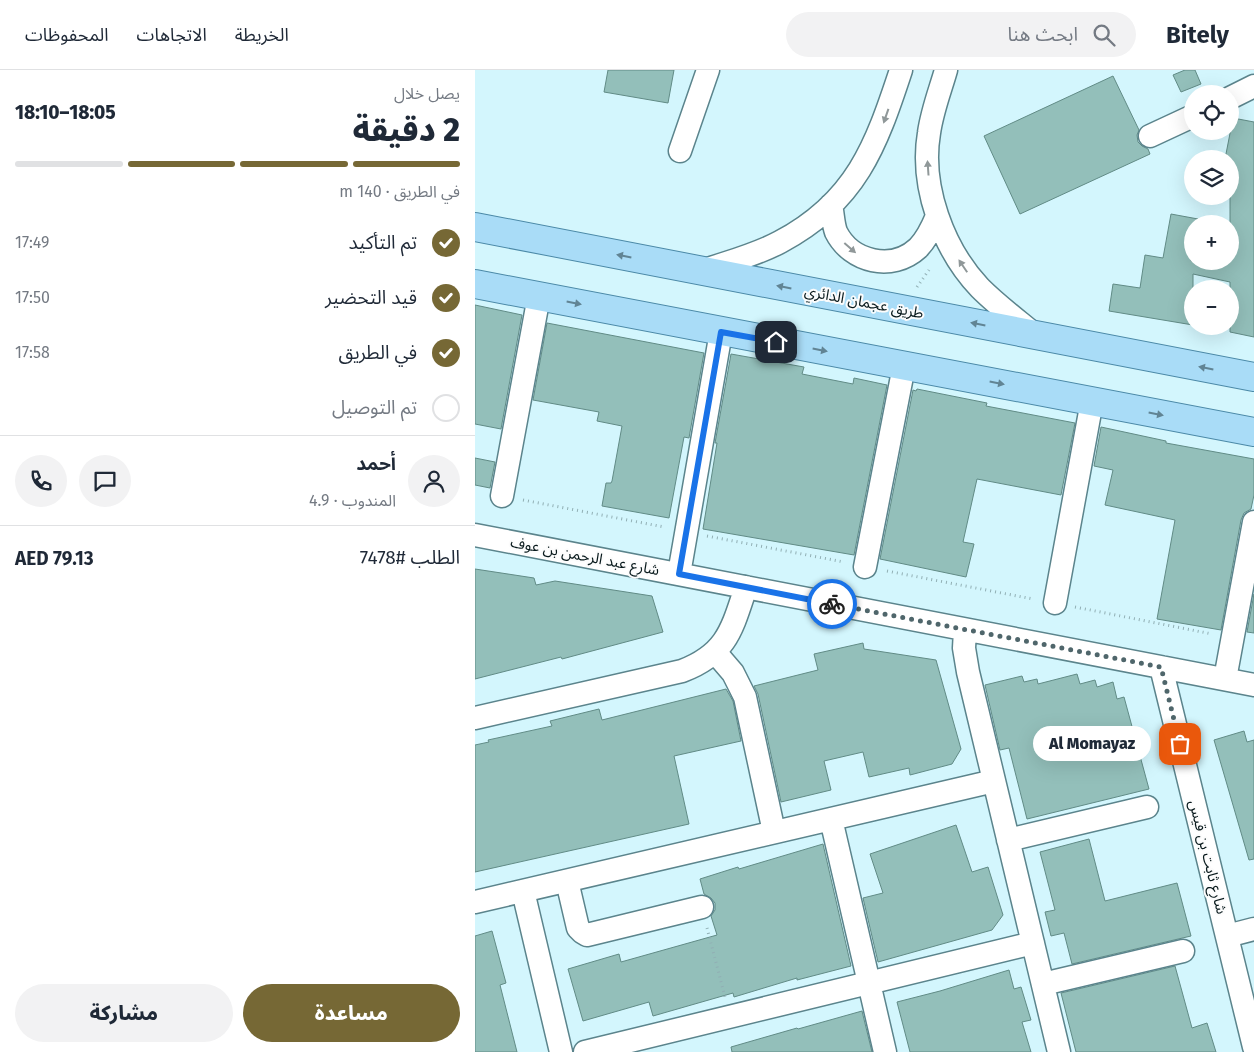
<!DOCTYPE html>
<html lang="ar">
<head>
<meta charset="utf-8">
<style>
  :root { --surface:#fff; --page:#f2f2f3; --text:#1f2937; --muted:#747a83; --line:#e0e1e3; --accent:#766835 }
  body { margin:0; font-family:"Fira Sans","Noto Sans Arabic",sans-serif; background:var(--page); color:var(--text); direction:rtl; height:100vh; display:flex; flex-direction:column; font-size:19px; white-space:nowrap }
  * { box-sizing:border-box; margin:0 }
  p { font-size:16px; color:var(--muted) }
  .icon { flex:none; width:28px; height:28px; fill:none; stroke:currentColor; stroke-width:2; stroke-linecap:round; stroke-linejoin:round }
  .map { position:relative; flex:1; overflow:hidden; direction:ltr }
  .details { display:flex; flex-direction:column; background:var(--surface); width:475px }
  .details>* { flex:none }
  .buttons { position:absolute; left:709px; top:15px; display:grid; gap:10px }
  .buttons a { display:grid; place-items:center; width:55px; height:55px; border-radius:50%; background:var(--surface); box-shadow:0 5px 20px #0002; font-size:25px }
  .pin { position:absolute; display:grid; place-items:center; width:42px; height:42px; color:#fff; margin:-21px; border-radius:10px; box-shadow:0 2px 8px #0006 }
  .courier { position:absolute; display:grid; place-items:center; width:50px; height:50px; margin:-25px; border:4px solid #1a73e8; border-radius:50%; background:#fff; color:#222; box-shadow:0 1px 6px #0007 }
  .bubble { position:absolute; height:35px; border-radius:18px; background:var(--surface); box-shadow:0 5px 20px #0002; font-size:16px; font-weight:800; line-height:35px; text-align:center; direction:rtl }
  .head em { font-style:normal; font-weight:800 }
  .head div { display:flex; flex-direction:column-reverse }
  .head { display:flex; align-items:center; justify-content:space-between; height:85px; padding:0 15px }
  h1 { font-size:32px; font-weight:800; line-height:38px }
  .bar { display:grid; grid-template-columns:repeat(4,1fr); gap:8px 5px; align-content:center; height:60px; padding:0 15px }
  .bar i { height:6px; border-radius:4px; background:var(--line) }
  .bar .selected { background:var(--accent) }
  .bar p { grid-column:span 4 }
  .line { display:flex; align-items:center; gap:12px; padding:0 15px; border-top:1px solid var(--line) }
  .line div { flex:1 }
  .round { display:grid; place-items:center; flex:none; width:52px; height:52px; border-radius:26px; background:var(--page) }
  ol { padding:0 15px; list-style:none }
  li { display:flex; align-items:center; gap:15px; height:55px }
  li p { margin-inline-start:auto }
  li .icon { padding:5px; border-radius:50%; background:var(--accent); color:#fff; stroke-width:4 }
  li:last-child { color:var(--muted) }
  li i { width:28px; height:28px; border:2px solid var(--line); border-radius:50% }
  .cta { display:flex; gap:10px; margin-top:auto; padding:10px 15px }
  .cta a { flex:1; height:58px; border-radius:30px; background:var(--accent); color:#fff; font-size:20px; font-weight:800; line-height:58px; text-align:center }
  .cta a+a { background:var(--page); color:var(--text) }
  header { display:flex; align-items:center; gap:30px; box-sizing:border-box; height:70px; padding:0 25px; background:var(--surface); border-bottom:1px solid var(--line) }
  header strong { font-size:24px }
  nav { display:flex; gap:28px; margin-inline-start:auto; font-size:18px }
  .search { width:350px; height:45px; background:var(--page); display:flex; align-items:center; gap:12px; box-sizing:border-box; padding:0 18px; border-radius:28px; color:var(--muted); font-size:19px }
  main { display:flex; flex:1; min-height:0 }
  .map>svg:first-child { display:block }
  .building { fill:#93bfba; stroke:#618b86 }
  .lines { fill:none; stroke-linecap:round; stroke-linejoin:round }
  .minor-casing { stroke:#5b848c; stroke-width:25 }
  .major-casing { stroke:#4b89a7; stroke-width:30 }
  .path { stroke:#91afb4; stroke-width:3; stroke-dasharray:1 4; stroke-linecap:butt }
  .minor { stroke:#fff; stroke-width:22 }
  .major { stroke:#a9dcf7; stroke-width:28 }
  .oneway { fill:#909899 }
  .oneway2 { fill:#618494 }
  .done { stroke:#4f666b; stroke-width:5; stroke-dasharray:0 9 }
  .route { stroke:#1a73e8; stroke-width:6 }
  .labels { text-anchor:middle; stroke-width:4; stroke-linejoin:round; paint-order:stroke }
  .street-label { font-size:15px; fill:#08191c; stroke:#fcfcfc }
</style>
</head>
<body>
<header>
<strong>Bitely</strong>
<div class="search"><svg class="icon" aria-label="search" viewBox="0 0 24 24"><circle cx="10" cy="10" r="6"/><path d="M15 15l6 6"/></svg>ابحث هنا</div>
<nav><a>الخريطة</a><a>الاتجاهات</a><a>المحفوظات</a></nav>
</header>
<main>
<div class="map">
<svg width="779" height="982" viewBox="0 0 779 982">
  <rect width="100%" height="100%" fill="#d3f6fd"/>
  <path class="building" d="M 133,0 L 199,0 L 193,33 L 129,22 Z
    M 710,0 L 720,0 L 726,14 L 706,22 L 698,5 Z
    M 638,6 L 664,60 L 662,65 L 663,72 L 667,76 L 673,79 L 675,84 L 545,144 L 509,66 Z
    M 758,48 L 779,52 L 779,267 L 755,262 L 755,212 L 718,204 L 718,255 L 634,241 L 638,214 L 665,218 L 670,185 L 688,188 L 696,144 L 723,149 L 722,154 L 718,154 L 716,191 L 755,191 L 755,89 L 750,89 Z
    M 0,235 L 47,245 L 26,359 L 0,354 Z
    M 72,253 L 229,283 L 214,368 L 209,367 L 194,448 L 127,436 L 131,413 L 136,413 L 137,411 L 147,356 L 122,351 L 124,342 L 58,330 Z
    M 256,284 L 329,297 L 327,304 L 378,314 L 379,308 L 412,315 L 379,485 L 228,459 L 242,373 L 240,373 Z
    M 442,319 L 512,333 L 511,336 L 600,353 L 586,425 L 502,409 L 488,472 L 499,474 L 491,507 L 405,489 L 438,320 L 441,321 Z
    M 626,357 L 691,371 L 691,373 L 779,389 L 779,425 L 776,439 L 769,443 L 766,450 L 746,560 L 682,549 L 700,450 L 630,435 L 638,400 L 619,396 Z
    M 0,388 L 20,392 L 15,418 L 0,415 Z
    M 0,499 L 59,508 L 61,515 L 80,511 L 177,526 L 188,562 L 87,589 L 86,587 L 0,609 Z
    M 779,524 L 779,563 L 772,562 Z
    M 388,573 L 389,579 L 461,590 L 486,679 L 477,694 L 435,705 L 434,698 L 394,707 L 388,682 L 349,691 L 356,720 L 306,732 L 283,624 L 279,616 L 343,600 L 339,584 Z
    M 602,604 L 605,614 L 620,610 L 622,617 L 638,612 L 642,629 L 649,627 L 674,719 L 552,749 L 534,678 L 525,680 L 510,615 L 547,606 L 549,612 L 562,609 L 563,614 Z
    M 251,619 L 258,631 L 266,671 L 199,686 L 214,754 L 0,802 L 0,675 L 14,672 L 13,670 L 77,656 L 75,651 L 124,639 L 127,650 Z
    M 769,661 L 772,672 L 779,670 L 779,789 L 774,790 L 739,670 Z
    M 481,755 L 497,802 L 513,797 L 528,845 L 517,860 L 403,892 L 388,828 L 408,823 L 395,784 Z
    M 614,769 L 630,831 L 702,813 L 716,866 L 597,894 L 589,863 L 576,866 L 570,842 L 580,840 L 565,782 Z
    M 348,774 L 376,896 L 322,910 L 322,908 L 259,927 L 258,923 L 178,946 L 174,932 L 108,951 L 93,899 L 144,884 L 146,892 L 242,865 L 236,846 L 240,840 L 240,833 L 236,828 L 229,824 L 225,809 L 263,797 L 264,799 Z
    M 17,861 L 31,913 L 25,915 L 42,982 L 0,982 L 0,866 Z
    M 700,896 L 717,958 L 732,953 L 741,982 L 601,982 L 586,923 Z
    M 534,900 L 539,919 L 546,917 L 556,950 L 547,952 L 556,982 L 435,982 L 422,932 L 465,921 Z
    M 387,941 L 397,982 L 257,982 L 256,977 L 322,958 L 323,959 Z"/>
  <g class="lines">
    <defs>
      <path id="minor" d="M 471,0 C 465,21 457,41 454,63 C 445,116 468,179 505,218 C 522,235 542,250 560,265
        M 755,28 L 779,16
        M 675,66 L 718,46
        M 205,81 L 233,0
        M 356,135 C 358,144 358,154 361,162 C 376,192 417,202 443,178 C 452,169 457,158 462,146
        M 227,201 C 253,192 281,185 305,172 C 381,132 401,76 426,0
        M 27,426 L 64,226
        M 0,465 L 779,615
        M 390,497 L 429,296
        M 204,504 L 246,262
        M 580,533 L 617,331
        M 490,560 L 489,578 L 493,602 L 584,982
        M 240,582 L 258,603 L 270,627 L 299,762
        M 686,597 L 779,977
        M 750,609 L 779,452
        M 0,648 L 207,601 C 252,584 257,559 271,517
        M 356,749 L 410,982
        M 533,770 L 672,737
        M 92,811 L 103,858 L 107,862 L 112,865 L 227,837
        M 48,821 L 86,982
        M 0,832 L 519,711
        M 752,866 L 779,859
        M 568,914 L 708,881
        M 110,982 L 558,873"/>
      <path id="major" d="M 0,157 L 779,307
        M 0,214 L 779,362"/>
    </defs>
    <use href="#minor" class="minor-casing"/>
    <use href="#major" class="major-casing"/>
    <path class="path" d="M 442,217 L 454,200
      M 48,430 L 189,457
      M 232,466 L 369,492
      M 412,501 L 558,529
      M 600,537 L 737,564
      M 232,858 L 250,927"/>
    <use href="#minor" class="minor"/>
    <use href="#major" class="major"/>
  </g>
  <defs><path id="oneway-solid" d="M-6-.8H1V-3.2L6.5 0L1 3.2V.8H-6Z" transform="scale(1.25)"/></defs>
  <g class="oneway">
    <use href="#oneway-solid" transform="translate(411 46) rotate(109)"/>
    <use href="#oneway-solid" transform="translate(453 98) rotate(-94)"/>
    <use href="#oneway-solid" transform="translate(375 178) rotate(41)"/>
    <use href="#oneway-solid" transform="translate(488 196) rotate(-124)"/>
  </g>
  <g class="oneway2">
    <use href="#oneway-solid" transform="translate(149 186) rotate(-169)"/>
    <use href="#oneway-solid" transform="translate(309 217) rotate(-169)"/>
    <use href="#oneway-solid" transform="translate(99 233) rotate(11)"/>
    <use href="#oneway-solid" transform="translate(503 254) rotate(-169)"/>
    <use href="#oneway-solid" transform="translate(345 280) rotate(11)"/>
    <use href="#oneway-solid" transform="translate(731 298) rotate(-169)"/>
    <use href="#oneway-solid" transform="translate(522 313) rotate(11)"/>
    <use href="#oneway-solid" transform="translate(681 344) rotate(11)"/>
  </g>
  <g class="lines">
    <path class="done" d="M 357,534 L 686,597 L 705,674"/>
    <path class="route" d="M 301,272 L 246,262 L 204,504 L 357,534"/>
  </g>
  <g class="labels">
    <g class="street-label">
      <text transform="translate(389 232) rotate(11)" y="5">طريق عجمان الدائري</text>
      <text transform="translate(110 486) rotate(11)" y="5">شارع عبد الرحمن بن عوف</text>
      <text transform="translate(733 787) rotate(76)" y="5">شارع ثابت بن قيس</text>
    </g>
  </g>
</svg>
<div class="buttons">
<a><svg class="icon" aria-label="locate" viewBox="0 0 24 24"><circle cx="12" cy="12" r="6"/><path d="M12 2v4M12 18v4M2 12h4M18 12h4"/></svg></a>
<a><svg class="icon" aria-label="layers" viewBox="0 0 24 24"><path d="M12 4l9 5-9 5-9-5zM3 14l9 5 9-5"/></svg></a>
<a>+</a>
<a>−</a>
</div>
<div class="pin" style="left:705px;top:674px;background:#ea580c"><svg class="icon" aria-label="bag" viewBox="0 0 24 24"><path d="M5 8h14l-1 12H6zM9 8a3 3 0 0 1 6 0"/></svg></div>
<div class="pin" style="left:301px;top:272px;background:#1f2937"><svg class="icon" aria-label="home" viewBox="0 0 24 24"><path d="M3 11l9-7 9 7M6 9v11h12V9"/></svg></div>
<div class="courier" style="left:357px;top:534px"><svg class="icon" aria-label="bike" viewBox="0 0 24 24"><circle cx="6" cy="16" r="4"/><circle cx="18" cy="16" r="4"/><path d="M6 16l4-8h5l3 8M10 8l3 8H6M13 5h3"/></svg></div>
<div class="bubble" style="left:558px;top:656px;width:118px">Al Momayaz</div>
</div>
<section class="details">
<div class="head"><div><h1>2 دقيقة</h1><p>يصل خلال</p></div><em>18:05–18:10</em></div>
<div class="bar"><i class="selected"></i><i class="selected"></i><i class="selected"></i><i></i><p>في الطريق · 140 m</p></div>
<ol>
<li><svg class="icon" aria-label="check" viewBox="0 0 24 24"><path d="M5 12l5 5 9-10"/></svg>تم التأكيد<p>17:49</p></li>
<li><svg class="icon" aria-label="check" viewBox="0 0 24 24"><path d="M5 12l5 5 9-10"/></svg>قيد التحضير<p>17:50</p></li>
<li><svg class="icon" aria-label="check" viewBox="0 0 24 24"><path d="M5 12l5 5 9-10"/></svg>في الطريق<p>17:58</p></li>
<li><i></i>تم التوصيل</li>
</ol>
<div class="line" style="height:90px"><a class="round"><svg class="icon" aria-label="person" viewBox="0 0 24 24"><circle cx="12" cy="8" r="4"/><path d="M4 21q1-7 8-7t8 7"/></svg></a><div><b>أحمد</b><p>المندوب · 4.9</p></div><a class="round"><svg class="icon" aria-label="chat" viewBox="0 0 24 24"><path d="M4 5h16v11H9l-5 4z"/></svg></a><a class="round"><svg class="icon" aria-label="phone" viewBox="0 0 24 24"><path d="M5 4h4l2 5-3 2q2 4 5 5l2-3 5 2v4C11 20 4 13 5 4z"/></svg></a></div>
<div class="line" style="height:65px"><div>الطلب #7478</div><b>AED 79.13</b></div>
<div class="cta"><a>مساعدة</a><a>مشاركة</a></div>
</section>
</main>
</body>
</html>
